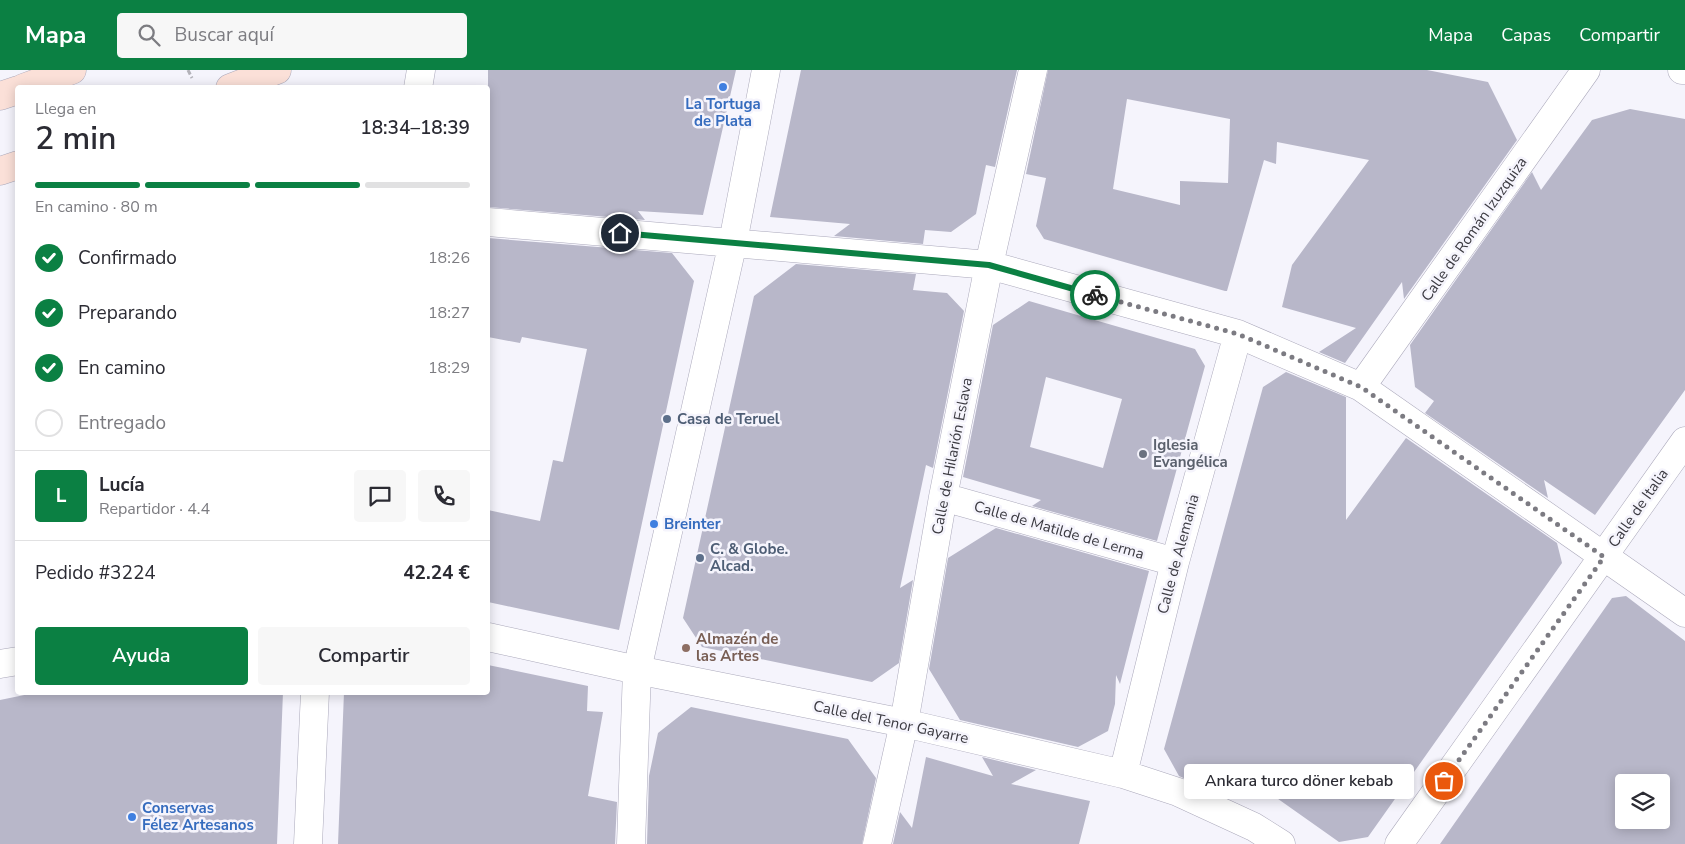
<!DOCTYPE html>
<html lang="es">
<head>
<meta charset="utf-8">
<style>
  :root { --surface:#fff; --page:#f7f7f7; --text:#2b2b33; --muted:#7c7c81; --line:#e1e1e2; --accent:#0b8043 }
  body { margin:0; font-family:"Nunito Sans",sans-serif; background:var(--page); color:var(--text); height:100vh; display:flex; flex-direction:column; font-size:19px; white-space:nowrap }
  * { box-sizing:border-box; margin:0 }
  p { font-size:16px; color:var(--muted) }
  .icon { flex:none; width:28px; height:28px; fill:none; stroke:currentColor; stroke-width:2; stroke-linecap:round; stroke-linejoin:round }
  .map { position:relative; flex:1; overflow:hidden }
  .sheet { position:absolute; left:15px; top:15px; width:475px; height:610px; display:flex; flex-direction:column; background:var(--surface); border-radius:5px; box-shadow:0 2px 12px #0003 }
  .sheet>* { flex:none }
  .fabs { position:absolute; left:1615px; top:704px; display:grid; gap:10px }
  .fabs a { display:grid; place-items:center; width:55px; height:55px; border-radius:5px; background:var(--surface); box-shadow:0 2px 12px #0003; font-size:25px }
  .pin { position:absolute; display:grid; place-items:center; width:42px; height:42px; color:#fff; margin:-21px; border:2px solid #fff; border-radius:50%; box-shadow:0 1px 5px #0007 }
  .courier { position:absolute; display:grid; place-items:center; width:50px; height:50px; margin:-25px; border:4px solid #0b8043; border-radius:50%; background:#fff; color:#222; box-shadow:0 1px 6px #0007 }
  .bubble { position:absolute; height:35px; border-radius:5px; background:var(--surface); box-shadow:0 2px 12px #0003; font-size:16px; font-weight:600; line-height:35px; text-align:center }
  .headline em { font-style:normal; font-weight:600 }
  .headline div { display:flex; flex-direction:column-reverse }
  .headline { display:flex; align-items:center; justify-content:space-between; height:85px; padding:0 20px }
  h1 { font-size:32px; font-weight:600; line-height:38px }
  .bar { display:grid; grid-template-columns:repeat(4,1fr); gap:8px 5px; align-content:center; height:60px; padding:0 20px }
  .bar i { height:6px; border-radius:4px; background:var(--line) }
  .bar .selected { background:var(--accent) }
  .bar p { grid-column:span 4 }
  .line { display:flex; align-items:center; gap:12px; padding:0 20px; border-top:1px solid var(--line) }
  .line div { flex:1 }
  .round { display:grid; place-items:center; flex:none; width:52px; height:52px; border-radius:5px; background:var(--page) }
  ol { padding:0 20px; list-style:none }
  li { display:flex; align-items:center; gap:15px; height:55px }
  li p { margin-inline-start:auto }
  li .icon { padding:5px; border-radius:50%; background:var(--accent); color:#fff; stroke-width:4 }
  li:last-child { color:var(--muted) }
  li i { width:28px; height:28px; border:2px solid var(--line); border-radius:50% }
  .action { display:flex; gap:10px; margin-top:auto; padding:10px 20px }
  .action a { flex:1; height:58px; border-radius:5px; background:var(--accent); color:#fff; font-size:20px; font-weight:600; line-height:58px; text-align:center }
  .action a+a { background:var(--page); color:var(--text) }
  header { display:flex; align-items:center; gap:30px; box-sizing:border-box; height:70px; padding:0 25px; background:var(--accent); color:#fff }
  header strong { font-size:24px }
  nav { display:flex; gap:28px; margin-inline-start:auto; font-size:18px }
  .search { width:350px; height:45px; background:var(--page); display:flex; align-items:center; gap:12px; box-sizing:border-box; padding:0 18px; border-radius:5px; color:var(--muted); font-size:19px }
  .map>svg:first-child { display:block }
  .building { fill:#b8b7c9; fill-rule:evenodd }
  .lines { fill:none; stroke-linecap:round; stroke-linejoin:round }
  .minor-casing { stroke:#aba9bb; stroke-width:29 }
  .secondary-casing { stroke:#aba9bb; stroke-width:29 }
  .path { stroke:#b3b2b9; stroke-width:3; stroke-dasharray:5 2.5; stroke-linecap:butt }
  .minor { stroke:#fff; stroke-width:28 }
  .secondary { stroke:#fbe0d8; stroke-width:28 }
  .done { stroke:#7c7b82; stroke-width:5; stroke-dasharray:0 9 }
  .route { stroke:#0b8043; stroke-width:6 }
  .shop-dot { fill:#3f7fe0; stroke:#f5f4fc; stroke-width:2 }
  .service-dot { fill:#5c6f8a; stroke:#f5f4fc; stroke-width:2 }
  .worship-dot { fill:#6b7280; stroke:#f5f4fc; stroke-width:2 }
  .education-dot { fill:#8d6e63; stroke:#f5f4fc; stroke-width:2 }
  .labels { text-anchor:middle; stroke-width:5; stroke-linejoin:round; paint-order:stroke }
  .shop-label { font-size:15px; font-weight:bold; fill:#366cbe; stroke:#f5f4fc; text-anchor:start }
  .street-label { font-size:15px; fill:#3b3a41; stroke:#f5f4fc }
  .service-label { font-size:15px; font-weight:bold; fill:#4e5e75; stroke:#f5f4fc; text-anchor:start }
  .worship-label { font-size:15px; font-weight:bold; fill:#5b616d; stroke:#f5f4fc; text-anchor:start }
  .education-label { font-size:15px; font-weight:bold; fill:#785e54; stroke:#f5f4fc; text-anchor:start }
</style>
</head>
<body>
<header>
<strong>Mapa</strong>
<div class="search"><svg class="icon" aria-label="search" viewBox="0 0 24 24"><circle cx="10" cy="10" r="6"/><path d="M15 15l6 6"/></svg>Buscar aquí</div>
<nav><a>Mapa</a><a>Capas</a><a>Compartir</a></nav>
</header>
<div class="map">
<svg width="1685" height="774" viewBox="0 0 1685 774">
  <rect width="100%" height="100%" fill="#f5f4fc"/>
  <path class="building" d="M 488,0 L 736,0 L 703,145 L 638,141 L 645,150 L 488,137 Z
    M 801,0 L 1017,0 L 995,97 L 986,95 L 976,144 L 951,162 L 925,160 L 923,174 L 834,166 L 850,154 L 770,147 Z
    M 1048,0 L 1427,0 L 1488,12 L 1517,70 L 1404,229 L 1402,212 L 1345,293 L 1319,282 L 1356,258 L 1282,237 L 1292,195 L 1369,90 L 1277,72 L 1276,94 L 1264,90 L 1227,221 L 1225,221 L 1044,169 L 1036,156 L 1046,108 L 1026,104 ZM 1127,29 L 1230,49 L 1228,113 L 1180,111 L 1180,135 L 1113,119 Z
    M 1630,39 L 1685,49 L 1685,320 L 1595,445 L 1544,410 L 1548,428 L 1425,343 L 1434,331 L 1415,317 L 1410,275 L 1532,102 L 1541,120 L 1592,50 Z
    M 488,168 L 672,183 L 694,211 L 619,560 L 488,532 L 488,440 L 540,451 L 553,390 L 563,392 L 587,279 L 522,267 L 520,273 L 488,267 Z
    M 796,194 L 916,204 L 913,220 L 947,223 L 964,241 L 933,398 L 926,395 L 900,518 L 913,510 L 899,593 L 872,612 L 702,577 L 683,548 L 754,226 Z
    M 1029,231 L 1195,279 L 1205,296 L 1157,471 L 1032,436 L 1041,430 L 963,407 L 993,255 ZM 1046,307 L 1122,329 L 1103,398 L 1030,377 Z
    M 1286,302 L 1346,327 L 1346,450 L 1406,368 L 1557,473 L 1562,493 L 1368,767 L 1339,772 L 1261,717 L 1227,707 L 1222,725 L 1179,706 L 1164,679 L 1263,317 Z
    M 996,458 L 1149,501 L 1120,614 L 1116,605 L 1115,634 L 1108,661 L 1078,677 L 960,650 L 929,599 L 948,488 Z
    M 1626,526 L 1685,571 L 1685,774 L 1440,774 L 1612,528 ZM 1624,712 L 1661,712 L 1661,750 L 1624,750 Z
    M 488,595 L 588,616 L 587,641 L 603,642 L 588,726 L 617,732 L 615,774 L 338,774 L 344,622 L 488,622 Z
    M 39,622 L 283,622 L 277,774 L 0,774 L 0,630 Z
    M 691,637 L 848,669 L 876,708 L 862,774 L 647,774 L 649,706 L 658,663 Z
    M 926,687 L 993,706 L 982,687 L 1036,700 L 1011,714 L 1090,731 L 1079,774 L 893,774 L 900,742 L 912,758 Z"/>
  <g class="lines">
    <defs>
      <path id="minor" d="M 1682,0 L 1685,0
        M 418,18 L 421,0
        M 488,152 L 989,195 L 1238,264 L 1361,317 L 1685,543
        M 1361,317 L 1586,0
        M 943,427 L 1175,492
        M 488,567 L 637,600 L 904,653 L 1123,704 L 1178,722 L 1254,757 L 1281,774
        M 0,594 L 18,591
        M 1123,704 L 1175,492 L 1238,264
        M 308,774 L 315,622
        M 631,774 L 637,600 L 733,172 L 766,0
        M 877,774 L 904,653 L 943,427 L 989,195 L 1033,0
        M 1399,774 L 1685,371"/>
      <path id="secondary" d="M 23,18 L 72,0
        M 230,18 L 277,0
        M 0,26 L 18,20
        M 0,101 L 18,95"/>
    </defs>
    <use href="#minor" class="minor-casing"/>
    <use href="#secondary" class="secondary-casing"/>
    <path class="path" d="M 188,0 L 192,8"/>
    <use href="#minor" class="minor"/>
    <use href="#secondary" class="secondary"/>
  </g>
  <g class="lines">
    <path class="done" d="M 1095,225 L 1238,264 L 1361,317 L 1604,487 L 1444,711"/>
    <path class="route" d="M 620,163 L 989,195 L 1095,225"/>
  </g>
  <g class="shop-dot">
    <circle cx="723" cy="17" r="5"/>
    <circle cx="654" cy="454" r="5"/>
    <circle cx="132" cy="747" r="5"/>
  </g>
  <g class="service-dot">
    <circle cx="667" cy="349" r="5"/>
    <circle cx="700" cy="488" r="5"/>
  </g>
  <circle class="worship-dot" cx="1143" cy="384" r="5"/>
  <circle class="education-dot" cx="686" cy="578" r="5"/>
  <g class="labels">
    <g class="shop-label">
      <text x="723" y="39" text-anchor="middle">La Tortuga<tspan x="723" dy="17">de Plata</tspan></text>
      <text x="664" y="459">Breinter</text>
      <text x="142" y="743">Conservas<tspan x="142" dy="17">Félez Artesanos</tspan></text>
    </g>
    <g class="street-label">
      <text transform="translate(1474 159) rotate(-55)" y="5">Calle de Román Izuzquiza</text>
      <text transform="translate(952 386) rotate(-79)" y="5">Calle de Hilarión Eslava</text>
      <text transform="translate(1638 438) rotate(-55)" y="5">Calle de Italia</text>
      <text transform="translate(1059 460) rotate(16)" y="5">Calle de Matilde de Lerma</text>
      <text transform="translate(1178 484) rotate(-75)" y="5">Calle de Alemania</text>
      <text transform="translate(891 652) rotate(12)" y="5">Calle del Tenor Gayarre</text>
    </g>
    <g class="service-label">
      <text x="677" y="354">Casa de Teruel</text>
      <text x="710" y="484">C. &amp; Globe.<tspan x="710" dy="17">Alcad.</tspan></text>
    </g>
    <g class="worship-label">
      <text x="1153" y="380">Iglesia<tspan x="1153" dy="17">Evangélica</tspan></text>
    </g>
    <g class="education-label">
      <text x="696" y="574">Almazén de<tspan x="696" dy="17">las Artes</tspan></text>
    </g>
  </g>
</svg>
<div class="fabs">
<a><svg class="icon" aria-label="layers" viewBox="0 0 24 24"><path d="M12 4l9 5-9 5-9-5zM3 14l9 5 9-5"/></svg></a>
</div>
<div class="pin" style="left:1444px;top:711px;background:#ea580c"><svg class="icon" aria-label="bag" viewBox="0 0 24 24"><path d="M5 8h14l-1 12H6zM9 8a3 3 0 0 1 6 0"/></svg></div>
<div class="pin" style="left:620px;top:163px;background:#1f2937"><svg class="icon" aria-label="home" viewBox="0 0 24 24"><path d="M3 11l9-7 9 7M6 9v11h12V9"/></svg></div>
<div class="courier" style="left:1095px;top:225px"><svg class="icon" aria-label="bike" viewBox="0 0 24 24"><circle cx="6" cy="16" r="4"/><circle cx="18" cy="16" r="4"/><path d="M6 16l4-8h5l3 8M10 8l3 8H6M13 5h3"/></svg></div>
<div class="bubble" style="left:1184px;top:694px;width:230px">Ankara turco döner kebab</div>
<section class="sheet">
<div class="headline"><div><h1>2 min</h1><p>Llega en</p></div><em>18:34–18:39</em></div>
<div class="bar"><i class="selected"></i><i class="selected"></i><i class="selected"></i><i></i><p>En camino · 80 m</p></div>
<ol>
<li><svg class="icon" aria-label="check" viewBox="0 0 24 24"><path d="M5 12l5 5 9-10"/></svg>Confirmado<p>18:26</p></li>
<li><svg class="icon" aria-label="check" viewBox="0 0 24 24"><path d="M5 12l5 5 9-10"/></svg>Preparando<p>18:27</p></li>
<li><svg class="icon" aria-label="check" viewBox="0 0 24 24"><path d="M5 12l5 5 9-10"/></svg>En camino<p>18:29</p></li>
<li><i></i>Entregado</li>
</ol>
<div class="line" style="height:90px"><b class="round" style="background:var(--accent);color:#fff">L</b><div><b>Lucía</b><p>Repartidor · 4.4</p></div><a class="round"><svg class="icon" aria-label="chat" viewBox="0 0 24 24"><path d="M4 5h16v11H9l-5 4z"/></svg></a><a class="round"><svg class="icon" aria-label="phone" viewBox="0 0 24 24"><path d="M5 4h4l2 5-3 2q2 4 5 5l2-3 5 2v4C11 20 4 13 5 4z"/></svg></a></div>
<div class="line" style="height:65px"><div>Pedido #3224</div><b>42.24 €</b></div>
<div class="action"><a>Ayuda</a><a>Compartir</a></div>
</section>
</div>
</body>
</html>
